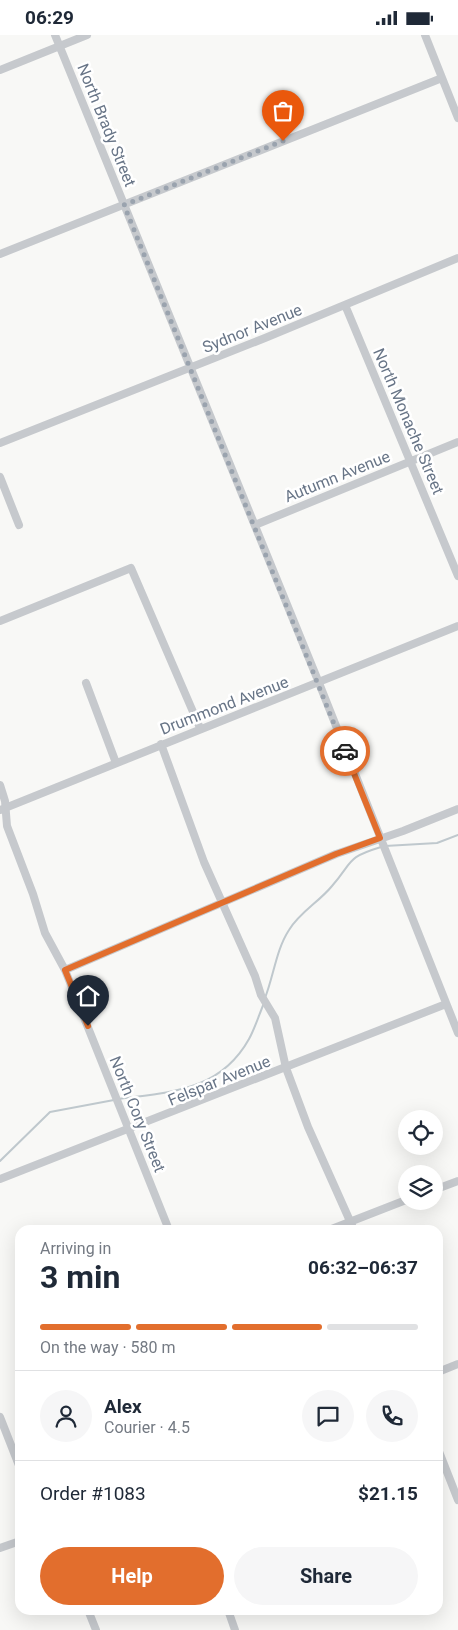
<!DOCTYPE html>
<html lang="en">
<head>
<meta charset="utf-8">
<style>
  :root { --surface:#fff; --page:#f6f6f7; --text:#1f2937; --muted:#747a83; --line:#e0e1e3; --accent:#e26e2d }
  body { margin:0; font-family:Roboto,sans-serif; background:var(--page); color:var(--text); height:100vh; display:flex; flex-direction:column; font-size:19px; white-space:nowrap }
  * { box-sizing:border-box; margin:0 }
  p { font-size:16px; color:var(--muted) }
  .icon { flex:none; width:28px; height:28px; fill:none; stroke:currentColor; stroke-width:2; stroke-linecap:round; stroke-linejoin:round }
  .map { position:relative; flex:1; overflow:hidden }
  .side { position:absolute; left:15px; top:1190px; width:428px; height:390px; display:flex; flex-direction:column; background:var(--surface); border-radius:15px; box-shadow:0 5px 20px #0002 }
  .side>* { flex:none }
  .tools { position:absolute; left:398px; top:1075px; display:grid; gap:10px }
  .tools a { display:grid; place-items:center; width:45px; height:45px; border-radius:50%; background:var(--surface); box-shadow:0 5px 20px #0002; font-size:25px }
  .pin { position:absolute; display:grid; place-items:center; width:42px; height:42px; color:#fff; margin:-51px -21px; border-radius:50% 50% 50% 0; rotate:-45deg; box-shadow:0 0 5px #0007 }
  .pin .icon { rotate:45deg }
  .courier { position:absolute; display:grid; place-items:center; width:50px; height:50px; margin:-25px; border:4px solid #e26e2d; border-radius:50%; background:#fff; color:#222; box-shadow:0 1px 6px #0007 }
  .head em { font-style:normal; font-weight:700 }
  .head div { display:flex; flex-direction:column-reverse }
  .head { display:flex; align-items:center; justify-content:space-between; height:85px; padding:0 25px }
  h1 { font-size:32px; font-weight:700; line-height:38px }
  .bar { display:grid; grid-template-columns:repeat(4,1fr); gap:8px 5px; align-content:center; height:60px; padding:0 25px }
  .bar i { height:6px; border-radius:4px; background:var(--line) }
  .bar .on { background:var(--accent) }
  .bar p { grid-column:span 4 }
  .line { display:flex; align-items:center; gap:12px; padding:0 25px; border-top:1px solid var(--line) }
  .line div { flex:1 }
  .round { display:grid; place-items:center; flex:none; width:52px; height:52px; border-radius:26px; background:var(--page) }
  .cta { display:flex; gap:10px; margin-top:auto; padding:10px 25px }
  .cta a { flex:1; height:58px; border-radius:30px; background:var(--accent); color:#fff; font-size:20px; font-weight:700; line-height:58px; text-align:center }
  .cta a+a { background:var(--page); color:var(--text) }
  .status { display:flex; justify-content:space-between; align-items:center; height:35px; padding:0 25px; background:var(--surface); direction:ltr }
  .status svg { height:14px; fill:currentColor }
  .map>svg:first-child { display:block }
  .lines { fill:none; stroke-linecap:round; stroke-linejoin:round }
  .stream { stroke:#bfc8cd; stroke-width:2 }
  .minor { stroke:#c6c9cd; stroke-width:8 }
  .done { stroke:#9aa3ae; stroke-width:5; stroke-dasharray:0 9 }
  .route { stroke:#e26e2d; stroke-width:6 }
  .labels { text-anchor:middle; stroke-width:5; stroke-linejoin:round; paint-order:stroke }
  .street-label { font-size:16px; fill:#687587; stroke:#fff }
</style>
</head>
<body>
<div class="status"><b>06:29</b><svg viewBox="0 0 49 12"><path d="M0 12V9h3v3zM5 12V6h3v6zM10 12V3h3v9zM15 12V0h3v12zM26 1h20v11H26zM47 4h2v5h-2z"/></svg></div>
<div class="map">
<svg width="458" height="1595" viewBox="0 0 458 1595">
  <rect width="100%" height="100%" fill="#f8f8f6"/>
  <g class="lines">
    <path class="stream" d="M 385,811 L 437,808 L 458,800
      M 265,963 C 274,940 276,915 289,895 C 300,877 319,867 332,851 C 354,826 345,823 381,812
      M 119,1064 C 171,1057 220,1056 249,1004 C 255,993 259,980 264,968
      M 0,1126 L 50,1077 L 114,1065"/>
    <path class="minor" d="M 55,0 L 319,648 L 458,998
      M 425,0 L 458,83
      M 0,35 L 87,0
      M 0,219 L 442,43
      M 345,270 L 458,541
      M 0,408 L 265,303 L 458,223
      M 0,442 L 19,490
      M 255,490 L 458,407
      M 0,586 L 131,533 L 200,693
      M 86,648 L 116,728
      M 161,709 L 204,827 L 255,941 L 261,960 L 275,983 L 286,1033 L 308,1092 L 354,1195
      M 0,750 L 5,766 L 7,791 L 33,859 L 45,898 L 65,935 L 169,1195
      M 0,775 L 458,591
      M 65,935 L 336,819 L 403,796 L 458,774
      M 0,1144 L 446,969
      M 434,1155 L 458,1146
      M 329,1195 L 406,1165
      M 438,1337 L 458,1329
      M 0,1382 L 20,1433
      M 438,1414 L 458,1465
      M 0,1513 L 20,1506
      M 88,1575 L 96,1595
      M 228,1575 L 235,1595"/>
  </g>
  <g class="lines">
    <path class="done" d="M 283,106 L 124,170 L 345,716"/>
    <path class="route" d="M 88,991 L 65,935 L 336,819 L 380,803 L 345,716"/>
  </g>
  <g class="labels">
    <g class="street-label">
      <text transform="translate(107 90) rotate(68)" y="6">North Brady Street</text>
      <text transform="translate(252 293) rotate(-22)" y="6">Sydnor Avenue</text>
      <text transform="translate(409 386) rotate(67)" y="6">North Monache Street</text>
      <text transform="translate(337 441) rotate(-22)" y="6">Autumn Avenue</text>
      <text transform="translate(224 670) rotate(-21)" y="6">Drummond Avenue</text>
      <text transform="translate(219 1045) rotate(-22)" y="6">Felspar Avenue</text>
      <text transform="translate(138 1079) rotate(68)" y="6">North Cory Street</text>
    </g>
  </g>
</svg>
<div class="tools">
<a><svg class="icon" aria-label="locate" viewBox="0 0 24 24"><circle cx="12" cy="12" r="6"/><path d="M12 2v4M12 18v4M2 12h4M18 12h4"/></svg></a>
<a><svg class="icon" aria-label="layers" viewBox="0 0 24 24"><path d="M12 4l9 5-9 5-9-5zM3 14l9 5 9-5"/></svg></a>
</div>
<div class="pin" style="left:283px;top:106px;background:#ea580c"><svg class="icon" aria-label="bag" viewBox="0 0 24 24"><path d="M5 8h14l-1 12H6zM9 8a3 3 0 0 1 6 0"/></svg></div>
<div class="pin" style="left:88px;top:991px;background:#1f2937"><svg class="icon" aria-label="home" viewBox="0 0 24 24"><path d="M3 11l9-7 9 7M6 9v11h12V9"/></svg></div>
<div class="courier" style="left:345px;top:716px"><svg class="icon" aria-label="car" viewBox="0 0 24 24"><path d="M5 17H2v-5l4-1 3-4h7l3 4 3 1v5h-3M9 17h6M6 11h13"/><circle cx="7" cy="17" r="2"/><circle cx="17" cy="17" r="2"/></svg></div>
<section class="side">
<div class="head"><div><h1>3 min</h1><p>Arriving in</p></div><em>06:32–06:37</em></div>
<div class="bar"><i class="on"></i><i class="on"></i><i class="on"></i><i></i><p>On the way · 580 m</p></div>
<div class="line" style="height:90px"><a class="round"><svg class="icon" aria-label="person" viewBox="0 0 24 24"><circle cx="12" cy="8" r="4"/><path d="M4 21q1-7 8-7t8 7"/></svg></a><div><b>Alex</b><p>Courier · 4.5</p></div><a class="round"><svg class="icon" aria-label="chat" viewBox="0 0 24 24"><path d="M4 5h16v11H9l-5 4z"/></svg></a><a class="round"><svg class="icon" aria-label="phone" viewBox="0 0 24 24"><path d="M5 4h4l2 5-3 2q2 4 5 5l2-3 5 2v4C11 20 4 13 5 4z"/></svg></a></div>
<div class="line" style="height:65px"><div>Order #1083</div><b>$21.15</b></div>
<div class="cta"><a>Help</a><a>Share</a></div>
</section>
</div>
</body>
</html>
